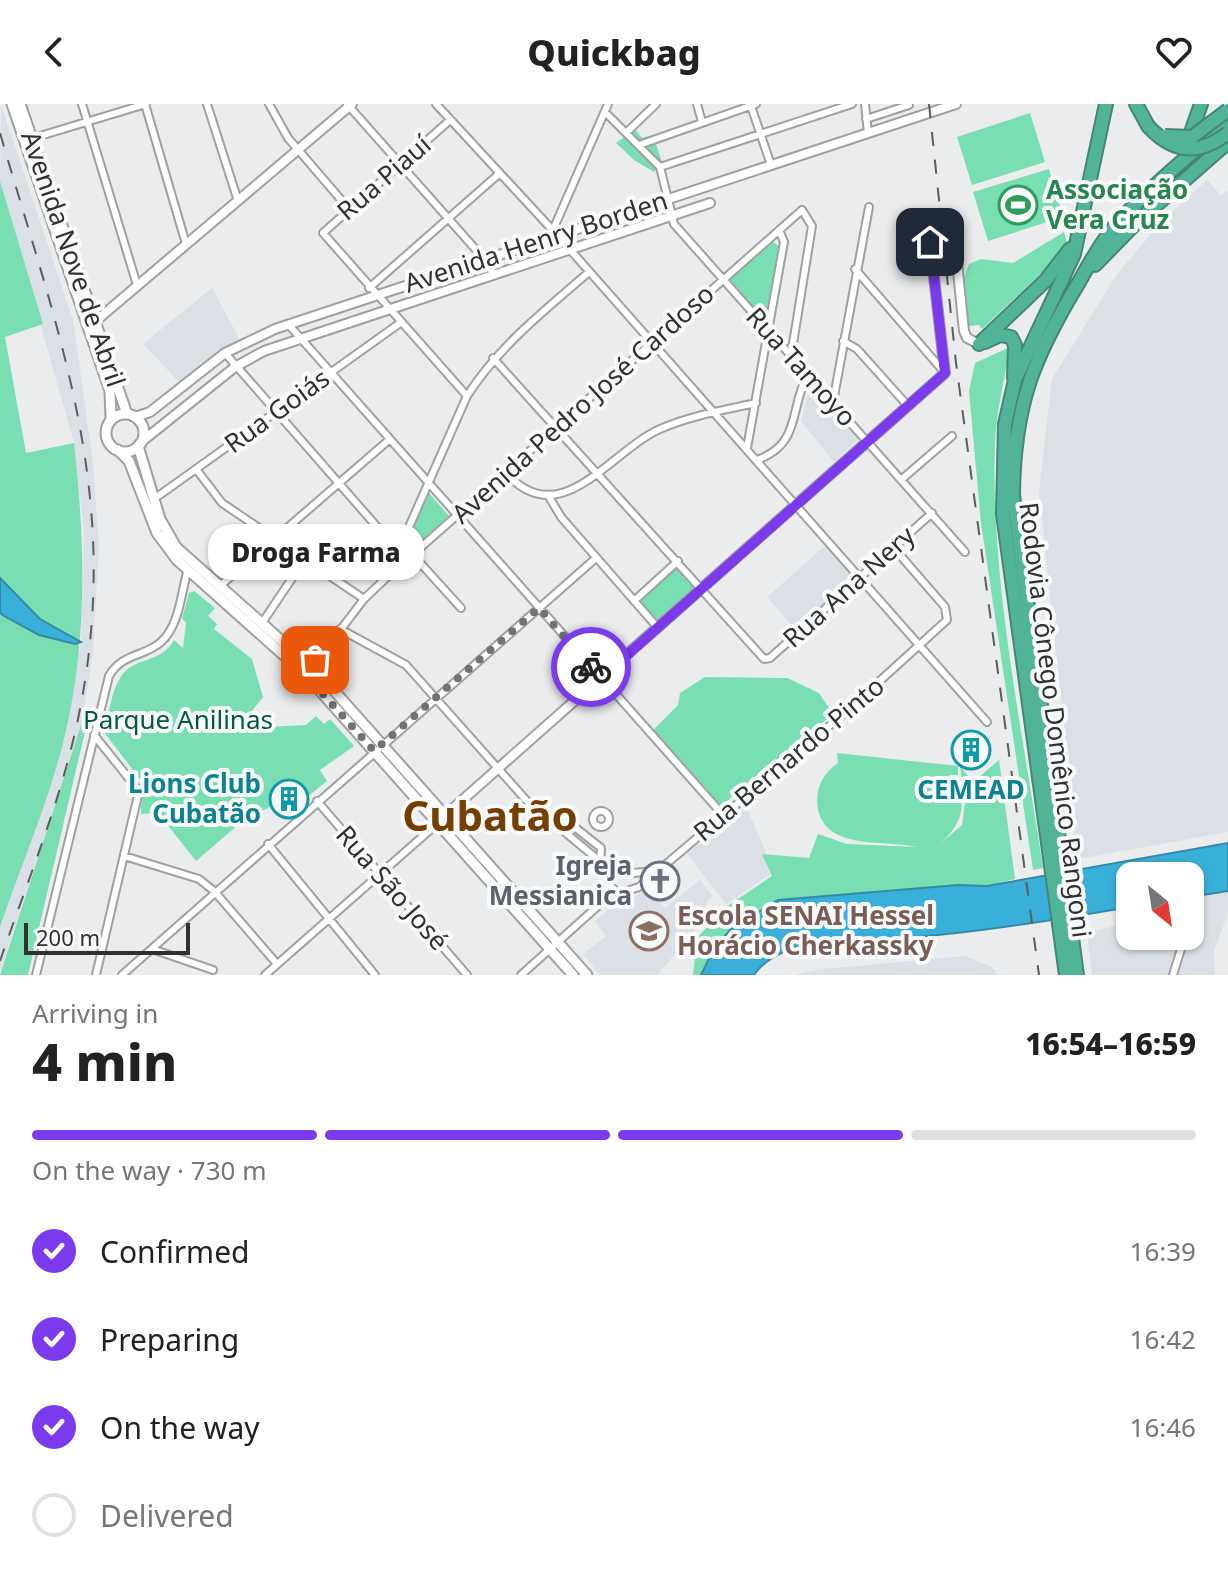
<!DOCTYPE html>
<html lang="en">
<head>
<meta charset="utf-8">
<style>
  :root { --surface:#fff; --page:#f6f6f6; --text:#222; --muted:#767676; --line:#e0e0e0; --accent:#7c3aed }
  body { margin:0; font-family:"Noto Sans",sans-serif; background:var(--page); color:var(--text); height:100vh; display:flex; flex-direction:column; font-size:30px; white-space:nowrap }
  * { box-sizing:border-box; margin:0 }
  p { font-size:26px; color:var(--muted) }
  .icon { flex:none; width:44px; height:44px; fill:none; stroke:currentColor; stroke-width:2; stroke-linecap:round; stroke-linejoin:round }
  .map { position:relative; height:871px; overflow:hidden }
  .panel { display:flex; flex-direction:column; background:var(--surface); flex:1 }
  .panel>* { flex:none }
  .needle { width:52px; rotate:150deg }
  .tools { position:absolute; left:1116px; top:758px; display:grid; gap:16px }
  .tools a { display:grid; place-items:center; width:88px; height:88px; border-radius:16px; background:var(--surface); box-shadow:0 2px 6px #0004; font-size:40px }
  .scale { position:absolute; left:24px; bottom:20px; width:166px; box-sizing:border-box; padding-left:8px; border:4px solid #313131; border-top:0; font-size:22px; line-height:28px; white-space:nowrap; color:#313131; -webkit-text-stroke:6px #f8f9fa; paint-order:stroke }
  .pin { position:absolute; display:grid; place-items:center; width:68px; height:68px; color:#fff; margin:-34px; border-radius:16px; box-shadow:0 4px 12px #0006 }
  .courier { position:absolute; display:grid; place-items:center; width:80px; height:80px; margin:-40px; border:6px solid #7c3aed; border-radius:50%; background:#fff; color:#222; box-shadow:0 2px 10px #0007 }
  .bubble { position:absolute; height:56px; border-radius:24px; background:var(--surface); box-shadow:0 2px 6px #0004; font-size:26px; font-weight:800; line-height:56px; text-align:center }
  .summary em { font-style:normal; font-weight:800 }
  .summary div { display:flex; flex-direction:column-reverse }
  .summary { display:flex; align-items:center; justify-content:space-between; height:136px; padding:0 32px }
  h1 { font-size:52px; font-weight:800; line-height:60px }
  .bar { display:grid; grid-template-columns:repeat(4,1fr); gap:12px 8px; align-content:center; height:96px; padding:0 32px }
  .bar i { height:10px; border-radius:6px; background:var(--line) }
  .bar .selected { background:var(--accent) }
  .bar p { grid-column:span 4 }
  ol { padding:0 32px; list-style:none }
  li { display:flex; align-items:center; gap:24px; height:88px }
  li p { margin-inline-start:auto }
  li .icon { padding:8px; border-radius:50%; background:var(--accent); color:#fff; stroke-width:4 }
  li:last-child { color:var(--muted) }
  li i { width:44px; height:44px; border:4px solid var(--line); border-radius:50% }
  header { display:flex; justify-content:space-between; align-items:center; height:104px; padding:0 32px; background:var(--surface); font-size:36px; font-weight:800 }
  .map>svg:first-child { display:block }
  .built { fill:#dbe0e7 }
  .green { fill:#79dfb2 }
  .water { fill:#39b0d9; stroke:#378aa7; stroke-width:2 }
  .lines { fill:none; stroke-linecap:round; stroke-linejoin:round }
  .minor-casing { stroke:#a0a0a1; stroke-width:10 }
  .tertiary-casing { stroke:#a0a0a1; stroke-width:12 }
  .secondary-casing { stroke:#a0a0a1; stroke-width:13 }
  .motorway-casing { stroke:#468675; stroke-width:16 }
  .minor { stroke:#fff; stroke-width:6 }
  .tertiary { stroke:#fff; stroke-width:8 }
  .secondary { stroke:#fff; stroke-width:9 }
  .motorway { stroke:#51b499; stroke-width:12 }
  .rail { stroke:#5c5d5d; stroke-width:2; stroke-dasharray:14 14; stroke-linecap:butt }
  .motorway-bridge-casing { stroke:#468675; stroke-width:16; stroke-linecap:butt }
  .motorway-bridge { stroke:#51b499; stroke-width:12 }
  .done { stroke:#727273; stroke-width:8; stroke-dasharray:0 14.4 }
  .route { stroke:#7c3aed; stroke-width:10 }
  .labels { text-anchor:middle; stroke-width:8; stroke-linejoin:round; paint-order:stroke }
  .street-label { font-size:26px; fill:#313131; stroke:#f8f9fa }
  .leisure-label { font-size:26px; font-weight:bold; fill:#27864d; stroke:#f8f9fa; text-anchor:start }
  .park-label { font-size:26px; fill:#015b3f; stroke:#f8f9fa }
  .culture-label { font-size:26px; font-weight:bold; fill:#0d838f; stroke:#f8f9fa; text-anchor:end }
  .worship-label { font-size:26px; font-weight:bold; fill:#5b616d; stroke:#f8f9fa; text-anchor:end }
  .education-label { font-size:26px; font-weight:bold; fill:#785e54; stroke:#f8f9fa; text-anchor:start }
  .town-label { font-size:42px; font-weight:bold; fill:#763f02; stroke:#f8f9fa }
</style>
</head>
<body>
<header><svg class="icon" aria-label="back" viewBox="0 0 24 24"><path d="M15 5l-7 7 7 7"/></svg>Quickbag<svg class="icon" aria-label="heart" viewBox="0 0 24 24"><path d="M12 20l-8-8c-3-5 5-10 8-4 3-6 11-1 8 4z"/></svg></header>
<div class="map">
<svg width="1228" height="871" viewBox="0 0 1228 871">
  <rect width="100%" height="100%" fill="#ebeced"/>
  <path class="built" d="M 1,0 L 73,216 L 93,358 L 99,442 L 93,547 L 82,618 L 0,868 L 0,823 L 65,633 L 81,538 L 84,429 L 74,339 L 0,77 Z
    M 1207,76 L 1221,91 L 1228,86 L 1228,728 L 1078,755 L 1039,388 L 1052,275 L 1117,170 L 1164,115 Z
    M 212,184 L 240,236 L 179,278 L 143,240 Z
    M 810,283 L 859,334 L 834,358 L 801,317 Z
    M 825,442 L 853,473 L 796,526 L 767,493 Z
    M 747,704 L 774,768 L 726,800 L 687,750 Z
    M 700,776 L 713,793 L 708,796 L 699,822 L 657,871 L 600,871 L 583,850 L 606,832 L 595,817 L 611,803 L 625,801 L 646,784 L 665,804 Z
    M 1228,787 L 1228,809 L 1214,847 L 1215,871 L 1092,871 L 1087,828 L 1130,819 L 1130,832 L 1190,832 L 1190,793 Z
    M 965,852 L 992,863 L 997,871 L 794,871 L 814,866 Z"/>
  <path class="green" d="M 1030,9 L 1045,58 L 972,81 L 957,33 Z
    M 635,25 L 642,34 L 653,31 L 662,58 L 654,68 L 634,56 L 616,39 Z
    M 1049,65 L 1063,113 L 988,137 L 973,88 Z
    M 0,77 L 43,220 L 5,233 L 26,349 L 74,339 C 85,437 88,534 65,631 C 50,695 21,761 0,823 L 0,509 L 58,535 L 80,538 L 40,515 L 0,474 Z
    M 1064,128 L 1068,144 L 982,225 L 979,221 L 969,222 L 964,174 L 969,160 L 981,155 L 1013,159 Z
    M 773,138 L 779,142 L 765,218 L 728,176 Z
    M 1010,243 C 1005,274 996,308 995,340 C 990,476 1023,629 1043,764 L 1033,766 L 981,419 L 969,287 L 975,259 Z
    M 428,388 L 449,412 L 406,451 L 402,443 Z
    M 677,461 L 697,484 L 658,519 L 637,496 Z
    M 194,487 L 215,504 L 208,512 L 217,520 L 214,525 L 252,555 L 263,593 L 244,617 L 248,624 L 306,621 L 316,612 L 324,620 L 330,615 L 354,642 L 320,666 L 327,677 L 302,697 L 291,684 L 268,704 L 245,715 L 196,757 L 158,709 L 141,710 L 142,678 L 104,628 C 109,610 111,586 122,571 C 135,553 162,559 174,536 L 183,544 L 186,519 L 182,514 L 189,489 Z
    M 705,573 L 787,574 L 819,589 L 833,610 L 720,703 L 652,627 L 678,601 L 680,589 Z
    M 82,618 L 87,619 L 28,871 L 0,871 Z
    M 837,649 L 958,662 L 958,671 L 949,671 C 971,697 962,720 940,740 L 962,721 L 965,698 L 960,662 L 973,678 L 999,656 L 1015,775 L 987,782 L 958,781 L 731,825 L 714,844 L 701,871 L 693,871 L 697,834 L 726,803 L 772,772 L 762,750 L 809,754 L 818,730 L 847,740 L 916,743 C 883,735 819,748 817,697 C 817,680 825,668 838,659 Z"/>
  <path class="water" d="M 0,474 L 40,515 L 81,538 L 75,540 L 39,531 L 4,512 L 0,509 Z
    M 1228,739 L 1228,787 L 1190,793 L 1190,772 L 1130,772 L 1130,803 C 1059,815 988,827 917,833 C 878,837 837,832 800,842 C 784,846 763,857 754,871 L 701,871 L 714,844 L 731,825 L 778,796 L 958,781 L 987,782 Z"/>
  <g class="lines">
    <defs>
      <path id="minor" d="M 82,0 L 137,181
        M 145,0 L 186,140
        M 207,0 L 238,97
        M 269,0 L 288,34 L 349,105
        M 347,0 L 485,156 L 494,171
        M 436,0 L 558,132 L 987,618
        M 697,0 L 702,18
        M 865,0 L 868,29
        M 751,2 L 771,61
        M 605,8 L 660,63 L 674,120 L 965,448
        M 866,15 L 909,1
        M 450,16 L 323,129 L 467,292
        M 627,28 L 656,0
        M 30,35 L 146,0
        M 639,41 L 756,0
        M 660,63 L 852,0
        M 553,126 L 608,0
        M 855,165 L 945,269
        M 369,184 L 500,69
        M 288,220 L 723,711
        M 843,237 L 857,245 L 908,302
        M 225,249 L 399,448
        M 493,254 L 764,555 L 770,554 L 932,409
        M 833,298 L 869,103
        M 747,344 L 784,138 L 779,126
        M 757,356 C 802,340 789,304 808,270
        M 196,365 L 222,399 L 364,495
        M 506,369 C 561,430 610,347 660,325 C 689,312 724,306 756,299
        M 902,375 L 952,332
        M 548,391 L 561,413 L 658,524
        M 154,395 L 400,219
        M 413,451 L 461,504
        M 389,468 L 467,292 C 499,242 545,206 589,168
        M 220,482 L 390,335
        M 634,497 L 678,457
        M 262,519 L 305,455
        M 340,525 L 406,561 L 526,696 L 596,754 L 614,764
        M 306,571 L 364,495 L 385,475 L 802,106 L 812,122 L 791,252
        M 94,631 L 139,687 L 96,871
        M 317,697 L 467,871
        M593 715a8 8 0 1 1 16 0a8 8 0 1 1-16 0Z
        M 546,713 L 562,713 L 601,744 L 600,761
        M 268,740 L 375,871
        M 124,752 L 199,775 L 214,787 L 277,860
        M 614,764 L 624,763 L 633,769
        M 633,769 L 653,767
        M 608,779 L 618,790 L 639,783 L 841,612 L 947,516 L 945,503 L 893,443
        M 599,801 L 614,764
        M 1190,816 L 1194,802
        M 152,845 L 213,866
        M 36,871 L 109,572 C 122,549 144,553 161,538 C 180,521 181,488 188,465
        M 122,871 L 596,454
        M 265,871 L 438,719
        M 521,871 L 599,801 L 624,790
        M 1173,871 L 1185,832"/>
      <path id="tertiary" d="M 91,221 L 352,0
        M 135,313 L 150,308 L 225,249 L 275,225 L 956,0
        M 140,339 L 235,263 L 264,247 L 710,99
        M 441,715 L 945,269 L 930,138 L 936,133 L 950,131 L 955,138 L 964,227 L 967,234 L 979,240"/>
      <path id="secondary" d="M 12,0 L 110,287 L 111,315
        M 20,0 L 127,310
        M106 329a19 19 0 1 1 38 0a19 19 0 1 1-38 0Z
        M 138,342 L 160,415 L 176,443 L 320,571 L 587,871
        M 118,346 L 129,357 L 157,429 L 177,456 L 306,571 L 573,871"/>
      <path id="motorway" d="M 1136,0 L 1148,22
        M 1188,37 L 1201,0
        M 1095,161 L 1138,117 L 1228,38
        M 985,238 L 1000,231 L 1011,233 L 1015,241 L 1014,274
        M 979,240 L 1046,176 L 1070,145
        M 1066,871 L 1003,410 L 1005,320 L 1015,276 L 1074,150 L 1106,0
        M 1077,871 L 1013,391 C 1014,301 1033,254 1079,178 C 1090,159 1100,139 1115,122 C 1148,84 1190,51 1228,18"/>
    </defs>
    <use href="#minor" class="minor-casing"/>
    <use href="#tertiary" class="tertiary-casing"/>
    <use href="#secondary" class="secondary-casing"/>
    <use href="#motorway" class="motorway-casing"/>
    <use href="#minor" class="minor"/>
    <use href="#tertiary" class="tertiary"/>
    <use href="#secondary" class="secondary"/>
    <use href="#motorway" class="motorway"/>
    <path class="rail" d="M 929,0 L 956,259 L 1039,871
      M 0,29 C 60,236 124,395 78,615 C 61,697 27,778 0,857"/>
    <defs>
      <path id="motorway-bridge" d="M 1148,22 C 1173,49 1199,52 1228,29
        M 1165,32 L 1192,33 L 1228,6"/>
    </defs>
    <use href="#motorway-bridge" class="motorway-bridge-casing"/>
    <use href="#motorway-bridge" class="motorway-bridge"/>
  </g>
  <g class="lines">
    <path class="done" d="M 315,556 L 306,571 L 374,647 L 539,504 L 591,563"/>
    <path class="route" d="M 591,563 L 601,574 L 945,269 L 930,138"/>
  </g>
  <defs>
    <symbol id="stadium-ring" viewBox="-11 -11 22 22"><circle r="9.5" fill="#f8f9fa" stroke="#2e9e5b" stroke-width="1.5"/><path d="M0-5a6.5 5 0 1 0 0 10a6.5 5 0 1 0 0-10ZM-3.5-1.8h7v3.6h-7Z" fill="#2e9e5b"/></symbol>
    <symbol id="building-ring" viewBox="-11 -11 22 22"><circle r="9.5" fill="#f8f9fa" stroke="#0f9aa8" stroke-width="1.5"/><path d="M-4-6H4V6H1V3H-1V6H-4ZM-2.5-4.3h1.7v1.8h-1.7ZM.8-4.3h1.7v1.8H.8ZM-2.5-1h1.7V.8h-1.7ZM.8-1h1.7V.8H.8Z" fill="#0f9aa8"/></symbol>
    <symbol id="church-ring" viewBox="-11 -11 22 22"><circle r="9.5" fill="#f8f9fa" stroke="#6b7280" stroke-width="1.5"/><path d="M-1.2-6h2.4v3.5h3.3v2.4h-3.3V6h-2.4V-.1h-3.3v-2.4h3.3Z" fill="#6b7280"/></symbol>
    <symbol id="university-ring" viewBox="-11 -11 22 22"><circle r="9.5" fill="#f8f9fa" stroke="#8d6e63" stroke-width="1.5"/><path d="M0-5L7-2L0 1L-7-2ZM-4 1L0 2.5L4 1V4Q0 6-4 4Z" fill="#8d6e63"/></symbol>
  </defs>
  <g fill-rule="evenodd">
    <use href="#stadium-ring" x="996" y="79" width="44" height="44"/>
    <use href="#building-ring" x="949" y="624" width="44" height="44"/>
    <use href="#building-ring" x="267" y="673" width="44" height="44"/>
    <use href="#church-ring" x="638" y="755" width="44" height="44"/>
    <use href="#university-ring" x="627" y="805" width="44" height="44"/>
  </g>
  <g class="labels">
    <g class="street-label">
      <text transform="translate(384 74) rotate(-41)" y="9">Rua Piauí</text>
      <text transform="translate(536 138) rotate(-18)" y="9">Avenida Henry Borden</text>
      <text transform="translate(73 155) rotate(71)" y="9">Avenida Nove de Abril</text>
      <text transform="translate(801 263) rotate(48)" y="9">Rua Tamoyo</text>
      <text transform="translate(583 300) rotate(-42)" y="9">Avenida Pedro José Cardoso</text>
      <text transform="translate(277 307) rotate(-36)" y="9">Rua Goiás</text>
      <text transform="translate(849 483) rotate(-42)" y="9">Rua Ana Nery</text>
      <text transform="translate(1055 616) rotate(83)" y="9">Rodovia Cônego Domênico Rangoni</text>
      <text transform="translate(789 655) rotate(-40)" y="9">Rua Bernardo Pinto</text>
      <text transform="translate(392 784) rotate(49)" y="9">Rua São José</text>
    </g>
    <g class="leisure-label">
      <text x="1046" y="95">Associação<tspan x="1046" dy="30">Vera Cruz</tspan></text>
    </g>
    <g class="park-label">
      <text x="178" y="625">Parque Anilinas</text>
    </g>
    <g class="culture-label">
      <text x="261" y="689">Lions Club<tspan x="261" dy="30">Cubatão</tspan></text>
      <text x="971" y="695" text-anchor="middle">CEMEAD</text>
    </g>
    <g class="worship-label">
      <text x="632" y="771">Igreja<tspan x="632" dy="30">Messianica</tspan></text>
    </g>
    <g class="education-label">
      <text x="677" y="821">Escola SENAI Hessel<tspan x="677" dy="30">Horácio Cherkassky</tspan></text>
    </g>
    <g class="town-label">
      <text x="490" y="727">Cubatão</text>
    </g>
  </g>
</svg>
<div class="tools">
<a><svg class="needle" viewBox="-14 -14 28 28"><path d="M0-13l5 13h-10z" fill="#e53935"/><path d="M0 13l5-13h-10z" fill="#767676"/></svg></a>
</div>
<div class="scale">200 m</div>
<div class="pin" style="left:315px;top:556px;background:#ea580c"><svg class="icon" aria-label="bag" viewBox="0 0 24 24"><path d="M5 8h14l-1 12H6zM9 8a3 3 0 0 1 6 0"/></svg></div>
<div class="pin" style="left:930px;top:138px;background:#1f2937"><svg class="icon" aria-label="home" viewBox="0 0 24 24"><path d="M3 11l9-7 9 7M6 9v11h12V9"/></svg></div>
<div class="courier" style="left:591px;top:563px"><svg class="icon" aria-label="bike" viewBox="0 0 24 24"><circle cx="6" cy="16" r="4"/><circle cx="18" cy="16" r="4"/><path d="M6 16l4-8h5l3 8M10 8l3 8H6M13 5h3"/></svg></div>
<div class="bubble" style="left:208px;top:420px;width:216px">Droga Farma</div>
</div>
<section class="panel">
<div class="summary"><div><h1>4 min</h1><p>Arriving in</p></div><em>16:54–16:59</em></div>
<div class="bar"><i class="selected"></i><i class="selected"></i><i class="selected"></i><i></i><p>On the way · 730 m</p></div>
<ol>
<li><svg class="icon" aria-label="check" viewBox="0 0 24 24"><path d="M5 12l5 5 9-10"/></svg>Confirmed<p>16:39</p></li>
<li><svg class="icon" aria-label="check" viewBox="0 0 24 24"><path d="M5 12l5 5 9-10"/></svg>Preparing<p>16:42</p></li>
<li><svg class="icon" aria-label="check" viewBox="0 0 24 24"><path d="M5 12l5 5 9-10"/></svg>On the way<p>16:46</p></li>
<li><i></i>Delivered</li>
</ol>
</section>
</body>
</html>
